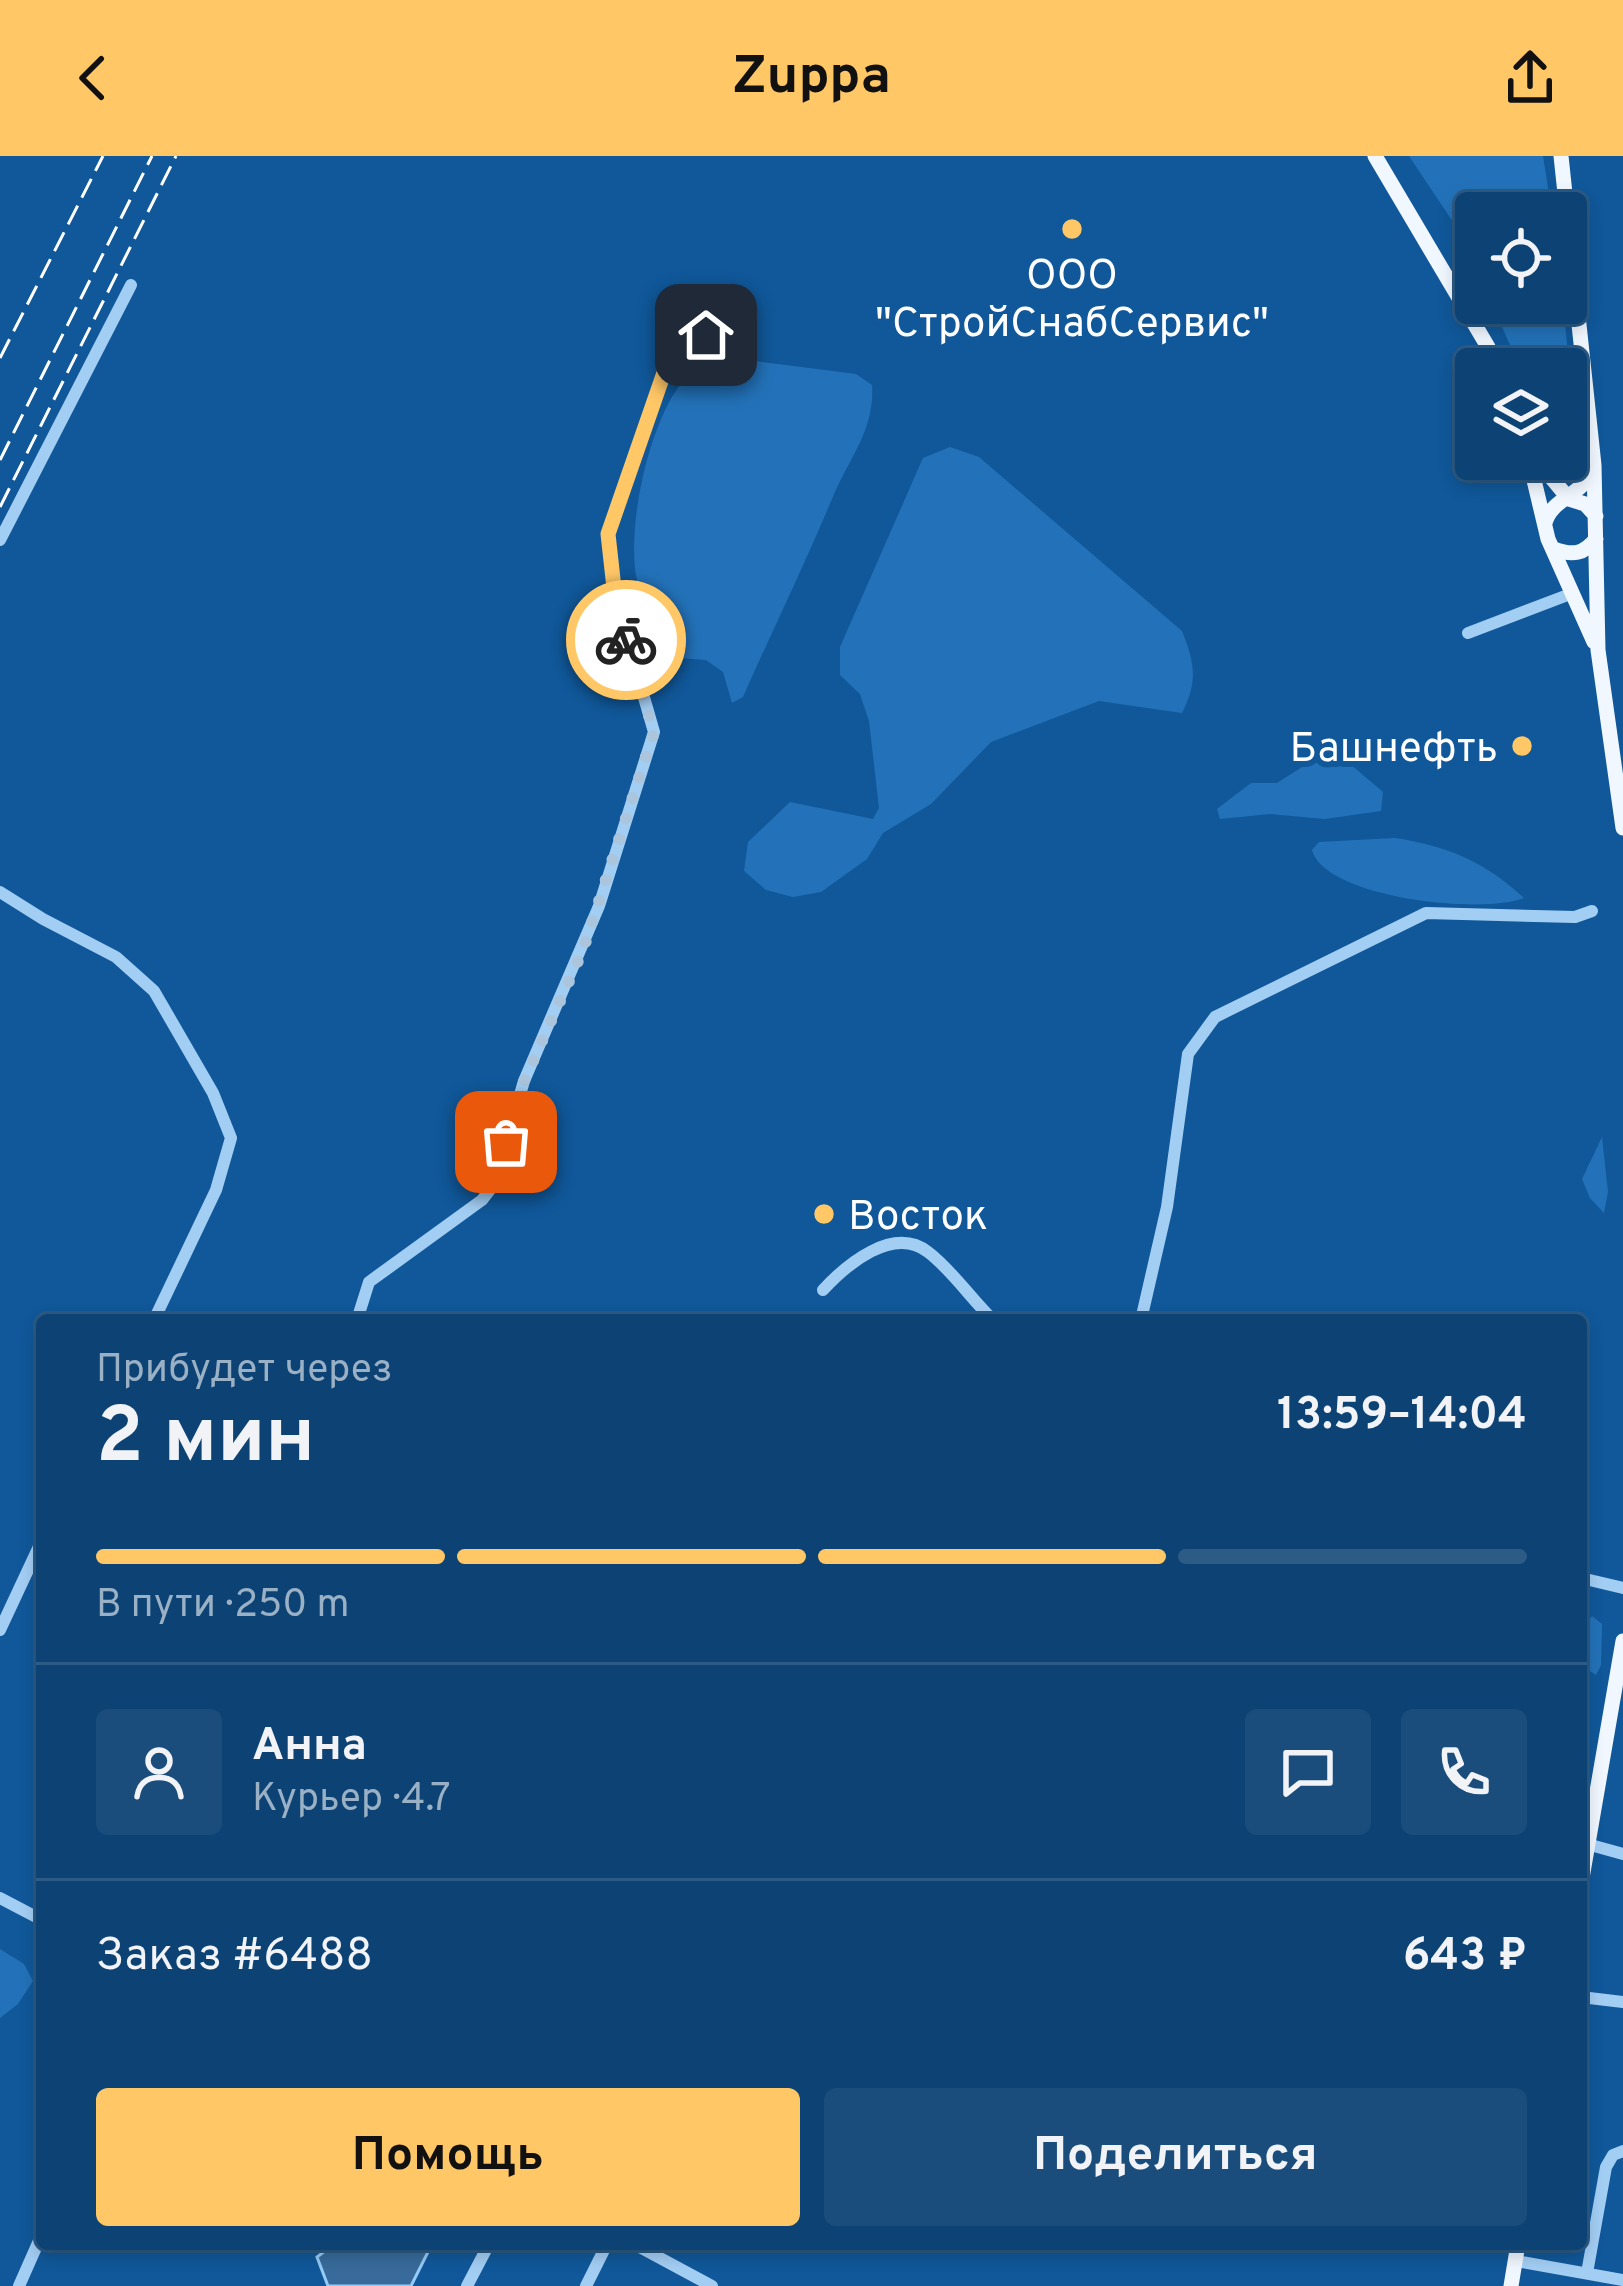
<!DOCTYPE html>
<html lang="ru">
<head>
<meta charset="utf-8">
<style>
  :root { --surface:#0c4274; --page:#1a4d7c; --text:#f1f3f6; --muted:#9ab0c5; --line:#2c5b86; --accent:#ffc766 }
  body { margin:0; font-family:Overpass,sans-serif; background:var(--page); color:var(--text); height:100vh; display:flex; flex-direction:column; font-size:45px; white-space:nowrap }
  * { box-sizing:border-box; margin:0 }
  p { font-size:39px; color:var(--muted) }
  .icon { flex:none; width:66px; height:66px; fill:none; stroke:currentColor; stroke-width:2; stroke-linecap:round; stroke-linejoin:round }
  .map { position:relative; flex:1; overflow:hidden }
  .side { position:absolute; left:36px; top:1158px; width:1551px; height:936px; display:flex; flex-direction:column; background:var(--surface); border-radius:12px; box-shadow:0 6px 18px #0003,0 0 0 3px var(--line) }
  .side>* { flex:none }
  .fabs { position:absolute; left:1455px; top:36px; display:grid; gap:24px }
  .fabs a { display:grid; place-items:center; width:132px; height:132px; border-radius:12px; background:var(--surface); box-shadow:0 6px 18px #0003,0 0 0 3px var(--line); font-size:60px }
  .pin { position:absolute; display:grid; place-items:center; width:102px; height:102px; color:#fff; margin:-51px; border-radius:24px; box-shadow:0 6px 18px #0006 }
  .courier { position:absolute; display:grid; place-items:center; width:120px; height:120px; margin:-60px; border:9px solid #ffc766; border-radius:50%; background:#fff; color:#222; box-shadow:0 3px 15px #0007 }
  .headline em { font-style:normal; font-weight:700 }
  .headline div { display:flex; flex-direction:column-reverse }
  .headline { display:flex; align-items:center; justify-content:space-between; height:204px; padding:0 60px }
  h1 { font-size:78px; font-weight:700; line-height:90px }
  .bar { display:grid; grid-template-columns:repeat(4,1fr); gap:18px 12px; align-content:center; height:144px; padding:0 60px }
  .bar i { height:15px; border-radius:9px; background:var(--line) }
  .bar .on { background:var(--accent) }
  .bar p { grid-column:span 4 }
  .line { display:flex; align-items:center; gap:30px; padding:0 60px; border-top:3px solid var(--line) }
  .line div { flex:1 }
  .round { display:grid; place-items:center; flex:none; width:126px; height:126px; border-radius:12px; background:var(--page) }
  .cta { display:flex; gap:24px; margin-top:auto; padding:24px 60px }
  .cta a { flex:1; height:138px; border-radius:12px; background:var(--accent); color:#111; font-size:48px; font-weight:700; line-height:138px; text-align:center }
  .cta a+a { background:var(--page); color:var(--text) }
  header { display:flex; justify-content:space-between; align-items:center; height:156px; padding:0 60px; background:var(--accent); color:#111; font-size:54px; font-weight:700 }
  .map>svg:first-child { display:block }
  .green { fill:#2372b9 }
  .water { fill:#386b9b; stroke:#95cbf8; stroke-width:3 }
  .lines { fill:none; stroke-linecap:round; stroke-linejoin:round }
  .minor { stroke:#a3cef4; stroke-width:12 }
  .major { stroke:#f0f7ff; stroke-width:15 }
  .rail { stroke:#fff; stroke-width:3; stroke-dasharray:21 9; stroke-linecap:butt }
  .done { stroke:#abc5dc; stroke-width:12; stroke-dasharray:0 21.6 }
  .route { stroke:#ffc766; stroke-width:15 }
  .poi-dot { fill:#ffc766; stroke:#10589a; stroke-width:4.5 }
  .labels { text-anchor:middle; stroke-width:12; stroke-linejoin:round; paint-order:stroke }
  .poi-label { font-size:42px; fill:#fff; stroke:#10589a }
</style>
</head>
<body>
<header><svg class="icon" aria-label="back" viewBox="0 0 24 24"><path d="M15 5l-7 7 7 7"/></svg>Zuppa<svg class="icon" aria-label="share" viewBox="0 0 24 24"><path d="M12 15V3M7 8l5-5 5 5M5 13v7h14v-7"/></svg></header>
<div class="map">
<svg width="1623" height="2130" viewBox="0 0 1623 2130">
  <rect width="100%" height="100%" fill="#10589a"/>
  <path class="green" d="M 1409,0 L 1543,0 L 1552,57 L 1476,57 L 1476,114 L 1457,72 Z
    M 1491,147 L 1563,147 L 1575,270 L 1566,272 L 1566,213 L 1521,213 Z
    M 755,205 L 856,218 L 872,229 C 875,275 848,303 832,343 C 804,410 772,475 743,541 L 732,547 L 723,516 L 706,504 L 664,501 C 662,489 660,477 656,465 C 651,451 640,439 637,424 C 625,373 651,249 693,215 C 709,202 735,206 755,205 Z
    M 950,291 L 979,301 L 1182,475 C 1195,507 1198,526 1182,557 L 1099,545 L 991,586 L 931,648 L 883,677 L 867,703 L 821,736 L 793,741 L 766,734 L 744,715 L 748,686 L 790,646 L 873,663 L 879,652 L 869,565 L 860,538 L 840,519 L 840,491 L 923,302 Z
    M 1336,596 L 1383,636 L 1381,655 L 1325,663 L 1270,658 L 1220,663 L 1217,653 L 1251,627 L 1277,627 L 1324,597 Z
    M 1395,682 C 1448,690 1485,706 1524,742 C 1482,759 1325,742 1312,694 L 1319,686 Z
    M 1602,981 L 1608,1036 L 1604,1057 L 1590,1042 L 1582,1023 Z
    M 1592,1460 L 1602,1468 L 1601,1509 L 1596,1519 L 1584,1511 L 1584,1471 Z
    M 0,1793 L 24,1808 L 33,1825 L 18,1848 L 0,1862 Z"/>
  <path class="water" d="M 334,2088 L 432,2088 L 411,2130 L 328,2130 L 317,2101 Z"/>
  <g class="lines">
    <path class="minor" d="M 0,384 L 131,129
      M 1468,477 L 1573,437
      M 0,736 L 43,763 L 116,801 L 154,835 L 213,937 L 231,982 L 216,1034 L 154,1164
      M 823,1134 C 846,1109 893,1069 928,1096 C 952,1114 971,1143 993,1164
      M 357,1164 L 369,1126 L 482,1044 L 503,1017 L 506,986 L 524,925 L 599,750 L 654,576 L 615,441 L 608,378 L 666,210 L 706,179
      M 1141,1164 L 1167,1051 L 1188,898 L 1215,861 L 1426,757 L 1575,761 L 1592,755
      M 1581,1422 L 1623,1432
      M 0,1474 L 42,1384
      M 1587,1688 L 1623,1698
      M 0,1742 L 42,1764
      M 1581,1841 L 1623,1846
      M 634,2088 L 712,2130
      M 1516,2105 L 1623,2124
      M 1587,2117 L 1606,2011 L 1613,1999 L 1623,1995
      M 19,2130 L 42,2078
      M 467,2130 L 489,2088
      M 586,2130 L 607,2088"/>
    <path class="major" d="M 1375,0 L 1488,191 L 1497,213
      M 1561,0 L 1594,309 L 1598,494 L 1623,672
      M 1529,303 L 1548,383 L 1594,486
      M 1536,303 L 1569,343 L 1585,348 L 1596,360
      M 1545,367 C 1552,341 1584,340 1593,312
      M 1554,393 C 1573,400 1584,398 1596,383
      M 1581,1728 L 1623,1485
      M 1511,2130 L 1518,2088"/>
    <path class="rail" d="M 0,202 L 103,0
      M 0,304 L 152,0
      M 0,351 L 176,0"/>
  </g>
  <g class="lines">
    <path class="done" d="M 506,986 L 524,925 L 583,794 L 654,576 L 626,484"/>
    <path class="route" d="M 626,484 L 615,441 L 608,378 L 666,211 L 706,179"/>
  </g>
  <g class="poi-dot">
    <circle cx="1072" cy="73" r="12"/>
    <circle cx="1522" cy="590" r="12"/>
    <circle cx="824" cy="1058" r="12"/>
  </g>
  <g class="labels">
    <g class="poi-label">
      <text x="1072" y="132">ООО<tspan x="1072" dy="48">"СтройСнабСервис"</tspan></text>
      <text x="1498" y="605" text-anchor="end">Башнефть</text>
      <text x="848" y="1073" text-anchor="start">Восток</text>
    </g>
  </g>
</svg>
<div class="fabs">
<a><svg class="icon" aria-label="locate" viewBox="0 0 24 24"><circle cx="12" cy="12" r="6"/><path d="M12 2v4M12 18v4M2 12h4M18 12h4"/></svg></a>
<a><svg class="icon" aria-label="layers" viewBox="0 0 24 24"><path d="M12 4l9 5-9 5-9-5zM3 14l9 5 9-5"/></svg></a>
</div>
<div class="pin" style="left:506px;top:986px;background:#ea580c"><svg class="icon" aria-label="bag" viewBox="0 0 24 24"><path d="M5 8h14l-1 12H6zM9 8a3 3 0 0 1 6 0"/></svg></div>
<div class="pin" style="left:706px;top:179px;background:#1f2937"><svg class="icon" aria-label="home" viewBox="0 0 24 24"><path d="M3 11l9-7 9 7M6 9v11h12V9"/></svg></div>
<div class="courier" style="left:626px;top:484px"><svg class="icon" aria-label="bike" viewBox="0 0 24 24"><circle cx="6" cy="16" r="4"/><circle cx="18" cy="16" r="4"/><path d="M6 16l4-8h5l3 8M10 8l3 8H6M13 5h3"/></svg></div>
<section class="side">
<div class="headline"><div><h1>2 мин</h1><p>Прибудет через</p></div><em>13:59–14:04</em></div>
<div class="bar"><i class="on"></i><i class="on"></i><i class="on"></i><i></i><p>В пути · 250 m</p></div>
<div class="line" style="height:216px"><a class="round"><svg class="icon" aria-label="person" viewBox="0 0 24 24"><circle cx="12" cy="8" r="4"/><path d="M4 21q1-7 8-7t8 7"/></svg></a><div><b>Анна</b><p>Курьер · 4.7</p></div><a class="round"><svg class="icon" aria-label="chat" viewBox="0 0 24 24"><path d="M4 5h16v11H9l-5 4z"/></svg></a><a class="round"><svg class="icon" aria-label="phone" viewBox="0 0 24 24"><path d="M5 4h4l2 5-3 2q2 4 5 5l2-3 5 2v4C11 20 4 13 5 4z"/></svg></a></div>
<div class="line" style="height:156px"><div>Заказ #6488</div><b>643 ₽</b></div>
<div class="cta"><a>Помощь</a><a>Поделиться</a></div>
</section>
</div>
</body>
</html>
